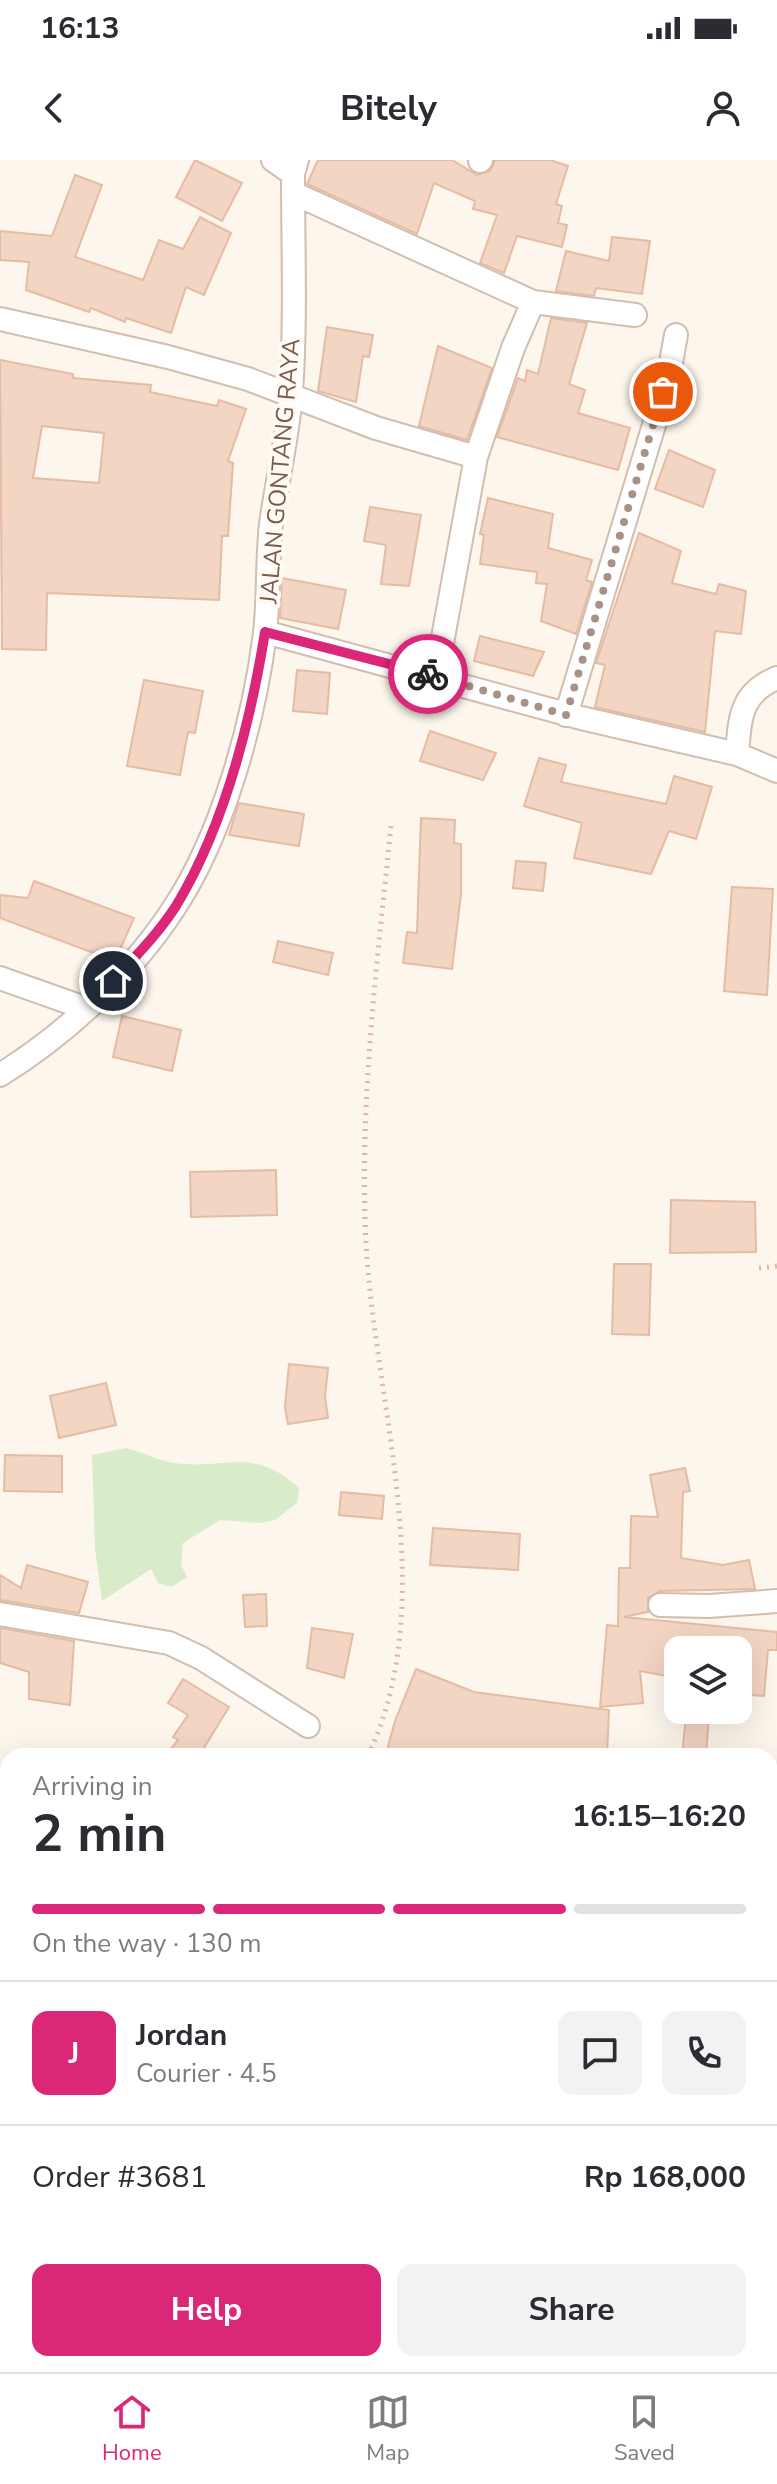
<!DOCTYPE html>
<html lang="en">
<head>
<meta charset="utf-8">
<style>
  :root { --surface:#fff; --page:#f2f2f3; --text:#2b2b33; --muted:#7c7c81; --line:#e1e1e2; --accent:#db2777 }
  body { margin:0; font-family:"Nunito Sans",sans-serif; background:var(--page); color:var(--text); height:100vh; display:flex; flex-direction:column; font-size:30px; white-space:nowrap }
  * { box-sizing:border-box; margin:0 }
  p { font-size:26px; color:var(--muted) }
  .icon { flex:none; width:44px; height:44px; fill:none; stroke:currentColor; stroke-width:2; stroke-linecap:round; stroke-linejoin:round }
  .map { position:relative; flex:1; overflow:hidden }
  .drawer { position:absolute; left:0px; top:1588px; width:778px; height:624px; display:flex; flex-direction:column; background:var(--surface); border-radius:24px 24px 0 0; box-shadow:0 8px 32px #0002 }
  .drawer>* { flex:none }
  .controls { position:absolute; left:664px; top:1476px; display:grid; gap:16px }
  .controls a { display:grid; place-items:center; width:88px; height:88px; border-radius:16px; background:var(--surface); box-shadow:0 8px 32px #0002; font-size:40px }
  .pin { position:absolute; display:grid; place-items:center; width:68px; height:68px; color:#fff; margin:-34px; border:4px solid #fff; border-radius:50%; box-shadow:0 2px 8px #0007 }
  .courier { position:absolute; display:grid; place-items:center; width:80px; height:80px; margin:-40px; border:6px solid #db2777; border-radius:50%; background:#fff; color:#222; box-shadow:0 2px 10px #0007 }
  .overview em { font-style:normal; font-weight:700 }
  .overview div { display:flex; flex-direction:column-reverse }
  .overview { display:flex; align-items:center; justify-content:space-between; height:136px; padding:0 32px }
  h1 { font-size:52px; font-weight:700; line-height:60px }
  .bar { display:grid; grid-template-columns:repeat(4,1fr); gap:12px 8px; align-content:center; height:96px; padding:0 32px }
  .bar i { height:10px; border-radius:6px; background:var(--line) }
  .bar .selected { background:var(--accent) }
  .bar p { grid-column:span 4 }
  .line { display:flex; align-items:center; gap:20px; padding:0 32px; border-top:2px solid var(--line) }
  .line div { flex:1 }
  .round { display:grid; place-items:center; flex:none; width:84px; height:84px; border-radius:16px; background:var(--page) }
  .cta { display:flex; gap:16px; margin-top:auto; padding:16px 32px }
  .cta a { flex:1; height:92px; border-radius:16px; background:var(--accent); color:#fff; font-size:32px; font-weight:700; line-height:92px; text-align:center }
  .cta a+a { background:var(--page); color:var(--text) }
  .status { display:flex; justify-content:space-between; align-items:center; height:56px; padding:0 40px; background:var(--surface); direction:ltr }
  .status svg { height:22px; fill:currentColor }
  header { display:flex; justify-content:space-between; align-items:center; height:104px; padding:0 32px; background:var(--surface); font-size:36px; font-weight:700 }
  .dock { display:flex; justify-content:space-around; align-items:center; height:112px; border-top:2px solid var(--line); background:var(--surface); font-size:22px; color:var(--muted) }
  .dock a { display:grid; justify-items:center; gap:4px }
  .dock .selected { color:var(--accent) }
  .map>svg:first-child { display:block }
  .green { fill:#d8ecc9 }
  .building { fill:#f3d5c3; stroke:#e6bba3; stroke-width:2; fill-rule:evenodd }
  .lines { fill:none; stroke-linecap:round; stroke-linejoin:round }
  .service-casing { stroke:#d1beb0; stroke-width:15 }
  .minor-casing { stroke:#d1beb0; stroke-width:26 }
  .path { stroke:#d9b8a5; stroke-width:5; stroke-dasharray:2 6; stroke-linecap:butt }
  .service { stroke:#fff; stroke-width:11 }
  .minor { stroke:#fff; stroke-width:22 }
  .done { stroke:#a89285; stroke-width:8; stroke-dasharray:0 14.4 }
  .route { stroke:#db2777; stroke-width:10 }
  .labels { text-anchor:middle; stroke-width:8; stroke-linejoin:round; paint-order:stroke }
  .street-label { font-size:24px; fill:#7a5c4d; stroke:#fffaf3 }
</style>
</head>
<body>
<div class="status"><b>16:13</b><svg viewBox="0 0 49 12"><path d="M0 12V9h3v3zM5 12V6h3v6zM10 12V3h3v9zM15 12V0h3v12zM26 1h20v11H26zM47 4h2v5h-2z"/></svg></div>
<header><svg class="icon" aria-label="back" viewBox="0 0 24 24"><path d="M15 5l-7 7 7 7"/></svg>Bitely<svg class="icon" aria-label="person" viewBox="0 0 24 24"><circle cx="12" cy="8" r="4"/><path d="M4 21q1-7 8-7t8 7"/></svg></header>
<div class="map">
<svg width="777" height="2212" viewBox="0 0 777 2212">
  <rect width="100%" height="100%" fill="#fdf6ec"/>
  <path class="green" d="M 126,1288 C 142,1292 159,1301 175,1303 C 227,1310 253,1286 299,1328 L 297,1343 L 275,1360 L 259,1363 L 220,1360 L 183,1383 L 181,1405 L 187,1417 L 171,1427 L 158,1423 L 151,1409 L 102,1441 L 95,1389 L 92,1295 Z
    M 0,1706 L 8,1709 L 8,2204 L 661,2204 L 679,2212 L 0,2212 Z"/>
  <path class="building" d="M 195,0 L 242,23 L 222,61 L 176,37 Z
    M 318,0 L 452,0 L 477,15 L 490,11 L 495,0 L 550,0 L 568,6 L 556,44 L 562,46 L 558,63 L 567,65 L 562,87 L 517,76 L 504,113 L 480,103 L 497,55 L 473,49 L 475,41 L 434,23 L 417,74 L 307,24 Z
    M 75,15 L 102,25 L 75,97 L 143,120 L 159,80 L 183,89 L 200,57 L 231,73 L 204,135 L 186,127 L 171,173 L 126,158 L 125,162 L 91,148 L 89,152 L 26,130 L 29,102 L 0,100 L 0,71 L 52,76 Z
    M 612,77 L 650,81 L 642,134 L 596,128 L 594,136 L 556,131 L 566,91 L 609,101 Z
    M 551,158 L 587,163 L 569,224 L 585,230 L 578,253 L 630,268 L 618,310 L 497,277 L 518,218 L 525,221 L 527,210 L 538,214 Z
    M 327,167 L 373,175 L 369,197 L 363,196 L 356,242 L 318,231 Z
    M 438,186 L 492,208 L 467,280 L 419,266 Z
    M 0,200 L 73,214 L 73,218 L 151,225 L 150,232 L 217,246 L 219,240 L 246,249 L 228,301 L 233,303 L 228,376 L 222,376 L 219,440 L 47,433 L 46,490 L 2,489 ZM 42,266 L 104,273 L 99,323 L 33,318 Z
    M 669,290 L 715,310 L 703,347 L 655,329 Z
    M 488,338 L 553,354 L 548,388 L 592,400 L 586,420 L 592,422 L 576,474 L 541,461 L 547,424 L 536,423 L 537,412 L 480,404 L 484,375 L 480,374 Z
    M 370,347 L 421,355 L 409,426 L 381,424 L 386,385 L 364,381 Z
    M 639,373 L 681,391 L 672,423 L 716,434 L 719,424 L 746,431 L 741,474 L 715,471 L 705,572 L 595,547 L 605,505 L 596,503 Z
    M 282,418 L 346,430 L 338,469 L 280,458 Z
    M 480,476 L 544,492 L 533,516 L 474,501 Z
    M 297,510 L 330,513 L 327,554 L 293,551 Z
    M 144,520 L 203,531 L 195,573 L 188,572 L 180,615 L 127,606 Z
    M 430,571 L 496,593 L 483,620 L 420,601 Z
    M 539,598 L 566,605 L 561,622 L 666,644 L 674,616 L 712,627 L 696,679 L 669,671 L 651,714 L 574,698 L 582,663 L 524,646 Z
    M 239,643 L 304,654 L 299,686 L 229,675 Z
    M 421,658 L 455,660 L 454,683 L 461,684 L 461,734 L 452,809 L 403,803 L 407,772 L 417,773 Z
    M 516,701 L 546,703 L 543,731 L 513,728 Z
    M 34,721 L 134,758 L 115,801 L 0,758 L 0,735 L 28,738 Z
    M 732,727 L 773,729 L 767,835 L 724,831 Z
    M 278,781 L 333,793 L 328,815 L 273,802 Z
    M 122,856 L 181,870 L 172,911 L 113,897 Z
    M 276,1010 L 277,1055 L 191,1057 L 190,1012 Z
    M 671,1040 L 755,1042 L 756,1092 L 670,1093 Z
    M 614,1104 L 651,1104 L 649,1175 L 612,1174 Z
    M 289,1204 L 328,1208 L 325,1237 L 328,1258 L 288,1264 L 285,1247 Z
    M 106,1223 L 116,1265 L 59,1278 L 50,1236 Z
    M 5,1295 L 62,1296 L 62,1332 L 4,1331 Z
    M 685,1308 L 690,1331 L 683,1332 L 681,1398 L 723,1405 L 749,1400 L 755,1429 L 660,1431 L 648,1438 L 648,1452 L 624,1457 L 777,1472 L 777,1490 L 768,1490 L 764,1536 L 738,1534 L 738,1490 L 678,1490 L 678,1518 L 640,1511 L 643,1543 L 600,1547 L 607,1465 L 618,1466 L 619,1408 L 630,1408 L 631,1356 L 658,1357 L 650,1315 Z
    M 341,1332 L 384,1336 L 382,1359 L 339,1355 Z
    M 433,1368 L 520,1374 L 518,1410 L 430,1405 Z
    M 27,1405 L 88,1422 L 79,1453 L 0,1440 L 0,1415 L 21,1428 Z
    M 266,1434 L 267,1466 L 245,1467 L 243,1435 Z
    M 0,1468 L 74,1481 L 70,1545 L 29,1539 L 29,1512 L 0,1503 Z
    M 312,1468 L 353,1474 L 344,1518 L 307,1508 Z
    M 416,1509 L 474,1532 L 609,1550 L 607,1596 L 412,1596 L 387,1590 L 395,1561 Z
    M 183,1519 L 229,1547 L 199,1596 L 165,1596 L 178,1580 L 173,1577 L 188,1555 L 168,1543 Z
    M 686,1555 L 709,1556 L 706,1596 L 682,1596 Z"/>
  <g class="lines">
    <defs>
      <path id="service" d="M 0,1952 L 8,1960
        M 0,1994 L 8,1997
        M 770,2003 L 777,2006"/>
      <path id="minor" d="M 273,0 L 293,14
        M 480,1 L 481,0
        M 293,33 L 533,142 L 513,188 L 476,297 L 436,516
        M 533,142 L 635,155
        M 0,159 L 168,197 L 248,219 L 376,268 L 476,297
        M 265,472 L 581,558 L 737,594 L 777,611
        M 566,555 L 668,219 L 676,175
        M 737,594 C 740,558 740,533 777,518
        M 0,818 L 85,848
        M 0,915 C 66,874 132,813 174,748 C 223,674 254,561 265,473 C 269,437 267,400 271,364 C 277,320 288,277 291,232 C 296,160 293,87 293,14 L 297,0
        M 660,1445 L 709,1446 L 777,1441
        M 0,1454 L 169,1483 L 201,1498 L 308,1566
        M 770,2165 L 777,2168
        M 731,2204 L 748,2212"/>
    </defs>
    <use href="#service" class="service-casing"/>
    <use href="#minor" class="minor-casing"/>
    <path class="path" d="M 759,1108 L 777,1106
      M 368,1596 C 442,1439 375,1247 366,1083 C 359,944 377,804 391,666
      M 368,2212 L 373,2204"/>
    <use href="#service" class="service"/>
    <use href="#minor" class="minor"/>
  </g>
  <g class="lines">
    <path class="done" d="M 428,514 L 566,555 L 663,232"/>
    <path class="route" d="M 113,821 C 135,797 158,774 176,746 C 225,665 250,565 265,472 L 428,514"/>
  </g>
  <g class="labels">
    <g class="street-label">
      <text transform="translate(280 311) rotate(-85)" y="8">JALAN GONTANG RAYA</text>
    </g>
  </g>
</svg>
<div class="controls">
<a><svg class="icon" aria-label="layers" viewBox="0 0 24 24"><path d="M12 4l9 5-9 5-9-5zM3 14l9 5 9-5"/></svg></a>
</div>
<div class="pin" style="left:663px;top:232px;background:#ea580c"><svg class="icon" aria-label="bag" viewBox="0 0 24 24"><path d="M5 8h14l-1 12H6zM9 8a3 3 0 0 1 6 0"/></svg></div>
<div class="pin" style="left:113px;top:821px;background:#1f2937"><svg class="icon" aria-label="home" viewBox="0 0 24 24"><path d="M3 11l9-7 9 7M6 9v11h12V9"/></svg></div>
<div class="courier" style="left:428px;top:514px"><svg class="icon" aria-label="bike" viewBox="0 0 24 24"><circle cx="6" cy="16" r="4"/><circle cx="18" cy="16" r="4"/><path d="M6 16l4-8h5l3 8M10 8l3 8H6M13 5h3"/></svg></div>
<section class="drawer">
<div class="overview"><div><h1>2 min</h1><p>Arriving in</p></div><em>16:15–16:20</em></div>
<div class="bar"><i class="selected"></i><i class="selected"></i><i class="selected"></i><i></i><p>On the way · 130 m</p></div>
<div class="line" style="height:144px"><b class="round" style="background:var(--accent);color:#fff">J</b><div><b>Jordan</b><p>Courier · 4.5</p></div><a class="round"><svg class="icon" aria-label="chat" viewBox="0 0 24 24"><path d="M4 5h16v11H9l-5 4z"/></svg></a><a class="round"><svg class="icon" aria-label="phone" viewBox="0 0 24 24"><path d="M5 4h4l2 5-3 2q2 4 5 5l2-3 5 2v4C11 20 4 13 5 4z"/></svg></a></div>
<div class="line" style="height:104px"><div>Order #3681</div><b>Rp 168,000</b></div>
<div class="cta"><a>Help</a><a>Share</a></div>
</section>
</div>
<nav class="dock">
<a class="selected"><svg class="icon" aria-label="home" viewBox="0 0 24 24"><path d="M3 11l9-7 9 7M6 9v11h12V9"/></svg>Home</a>
<a><svg class="icon" aria-label="map" viewBox="0 0 24 24"><path d="M3 6l6-2 6 2 6-2v14l-6 2-6-2-6 2zM9 4v14M15 6v14"/></svg>Map</a>
<a><svg class="icon" aria-label="saved" viewBox="0 0 24 24"><path d="M7 4h10v16l-5-4-5 4z"/></svg>Saved</a>
</nav>
</body>
</html>
